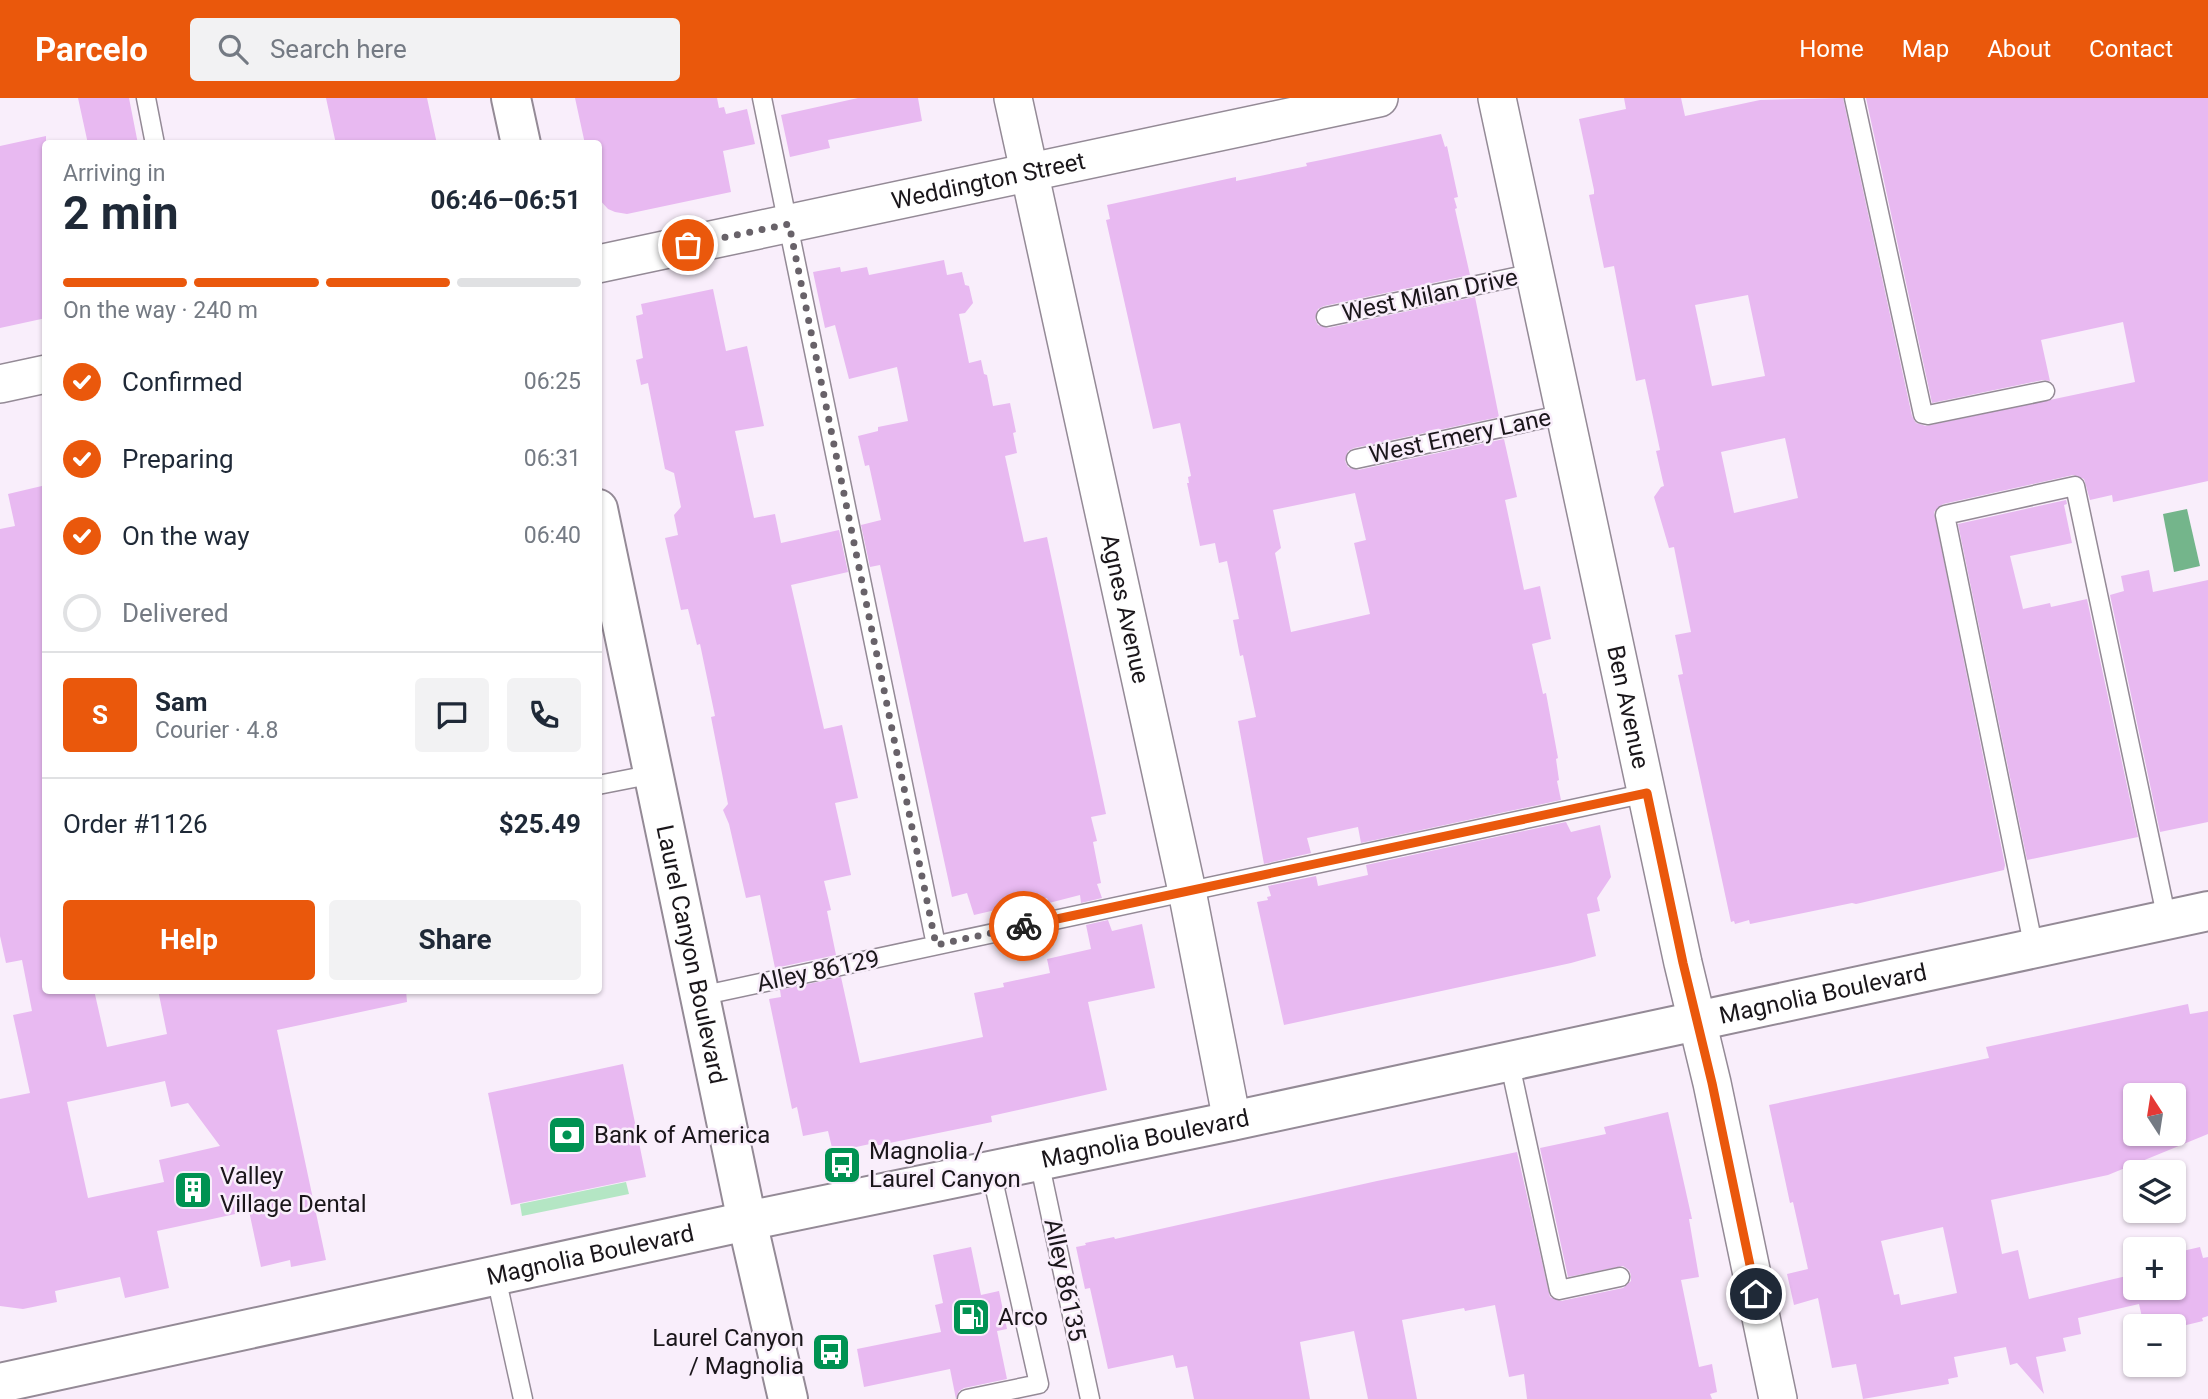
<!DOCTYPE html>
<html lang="en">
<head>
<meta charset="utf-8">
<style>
  :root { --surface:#fff; --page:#f2f2f3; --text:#1f2937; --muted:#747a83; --line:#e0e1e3; --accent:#ea580c }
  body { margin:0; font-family:Roboto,sans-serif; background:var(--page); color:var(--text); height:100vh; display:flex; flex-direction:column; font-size:26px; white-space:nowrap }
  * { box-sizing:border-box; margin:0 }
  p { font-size:23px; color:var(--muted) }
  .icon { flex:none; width:38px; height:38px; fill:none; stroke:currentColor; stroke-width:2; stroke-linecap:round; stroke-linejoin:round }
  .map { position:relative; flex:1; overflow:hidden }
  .drawer { position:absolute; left:42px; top:42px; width:560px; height:854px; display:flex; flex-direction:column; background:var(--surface); border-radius:7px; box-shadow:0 2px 5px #0004 }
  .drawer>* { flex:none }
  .needle { width:46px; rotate:348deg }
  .buttons { position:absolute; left:2123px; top:985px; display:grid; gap:14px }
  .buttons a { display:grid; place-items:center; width:63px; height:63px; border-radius:7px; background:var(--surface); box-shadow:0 2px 5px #0004; font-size:35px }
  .pin { position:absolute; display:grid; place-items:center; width:60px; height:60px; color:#fff; margin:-30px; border:4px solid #fff; border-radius:50%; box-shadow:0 2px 7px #0007 }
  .courier { position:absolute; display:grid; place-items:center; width:70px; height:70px; margin:-35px; border:5px solid #ea580c; border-radius:50%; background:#fff; color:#222; box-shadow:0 2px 9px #0007 }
  .summary em { font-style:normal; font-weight:700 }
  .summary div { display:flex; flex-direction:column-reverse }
  .summary { display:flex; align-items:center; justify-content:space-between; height:119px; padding:0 21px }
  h1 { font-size:46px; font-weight:700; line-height:52px }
  .bar { display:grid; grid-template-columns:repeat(4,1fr); gap:10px 7px; align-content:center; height:84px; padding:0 21px }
  .bar i { height:9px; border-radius:5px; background:var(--line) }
  .bar .on { background:var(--accent) }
  .bar p { grid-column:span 4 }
  .line { display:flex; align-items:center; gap:18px; padding:0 21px; border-top:2px solid var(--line) }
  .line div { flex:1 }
  .round { display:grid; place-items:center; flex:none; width:74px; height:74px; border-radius:7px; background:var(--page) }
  ol { padding:0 21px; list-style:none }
  li { display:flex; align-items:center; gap:21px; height:77px }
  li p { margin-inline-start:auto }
  li .icon { padding:7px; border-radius:50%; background:var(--accent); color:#fff; stroke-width:4 }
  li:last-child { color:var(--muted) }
  li i { width:38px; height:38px; border:4px solid var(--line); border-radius:50% }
  .action { display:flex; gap:14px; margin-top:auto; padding:14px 21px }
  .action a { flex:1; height:80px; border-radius:7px; background:var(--accent); color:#fff; font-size:28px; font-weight:700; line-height:80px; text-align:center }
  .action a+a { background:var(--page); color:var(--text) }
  header { display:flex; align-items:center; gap:42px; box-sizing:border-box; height:98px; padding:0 35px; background:var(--accent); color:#fff }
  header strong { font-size:33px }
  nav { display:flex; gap:38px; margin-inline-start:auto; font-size:24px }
  .search { width:490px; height:63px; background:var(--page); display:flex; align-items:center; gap:18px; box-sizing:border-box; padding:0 24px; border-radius:7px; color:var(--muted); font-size:26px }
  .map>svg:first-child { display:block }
  .green { fill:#b4e6c4 }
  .water { fill:#74b58b }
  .building { fill:#e8b9f1; fill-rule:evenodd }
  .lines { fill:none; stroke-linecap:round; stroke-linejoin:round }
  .lane-casing { stroke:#948a96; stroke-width:21 }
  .street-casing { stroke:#948a96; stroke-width:40 }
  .secondary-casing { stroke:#948a96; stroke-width:42 }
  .primary-casing { stroke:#948a96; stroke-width:42 }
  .lane { stroke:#fff; stroke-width:18 }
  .street { stroke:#fff; stroke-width:37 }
  .secondary { stroke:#fff; stroke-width:38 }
  .primary { stroke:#fff; stroke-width:38 }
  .done { stroke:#686269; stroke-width:7; stroke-dasharray:0 12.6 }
  .route { stroke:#ea580c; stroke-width:9 }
  .labels { text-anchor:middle; stroke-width:5; stroke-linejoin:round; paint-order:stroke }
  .street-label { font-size:24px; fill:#1a161a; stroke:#f9eefb }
  .poi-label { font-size:24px; fill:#1a161a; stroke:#f9eefb; text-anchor:start }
</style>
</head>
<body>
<header>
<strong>Parcelo</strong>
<div class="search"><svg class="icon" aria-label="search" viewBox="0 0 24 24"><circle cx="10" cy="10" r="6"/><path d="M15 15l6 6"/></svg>Search here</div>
<nav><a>Home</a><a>Map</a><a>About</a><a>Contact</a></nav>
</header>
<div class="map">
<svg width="2208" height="1301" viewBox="0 0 2208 1301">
  <rect width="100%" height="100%" fill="#f9eefb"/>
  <path class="green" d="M 626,1084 L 629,1096 L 522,1118 L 520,1106 Z"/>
  <path class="water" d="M 2187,411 L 2200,468 L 2174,474 L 2163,416 Z"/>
  <path class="building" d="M 78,0 L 129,0 L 138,46 L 88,46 Z
    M 326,0 L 427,0 L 437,46 L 336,46 Z
    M 575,0 L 717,0 L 719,10 L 724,9 L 726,16 L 747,11 L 755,46 L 723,53 L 731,94 L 627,116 L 615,114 L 608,111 L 598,100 L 598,46 L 585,46 Z
    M 858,0 L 918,0 L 922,23 L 828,42 L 830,50 L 790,59 L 781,17 Z
    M 1624,0 L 1681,0 L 1685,18 L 1760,2 L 1843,0 L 1912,318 L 1916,325 L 1926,328 L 2135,284 L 2123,224 L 2041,242 L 2050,283 L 2043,282 L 1932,305 L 1866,0 L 2208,0 L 2208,383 L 2113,404 L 2112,397 L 2090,402 L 2084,381 L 2073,377 L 1943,406 L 1934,414 L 2005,767 L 2004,772 L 1856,806 L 1852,805 L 1750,826 L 1749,822 L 1735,826 L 1734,823 L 1731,824 L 1678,577 L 1683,576 L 1675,537 L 1691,534 L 1674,449 L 1669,450 L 1654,399 L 1661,389 L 1664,388 L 1656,353 L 1660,352 L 1645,281 L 1636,283 L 1614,168 L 1604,170 L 1589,97 L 1594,96 L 1594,92 L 1579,21 L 1626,11 ZM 1748,197 L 1765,278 L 1712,288 L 1695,207 ZM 1785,340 L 1798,400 L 1734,415 L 1721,354 Z
    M 1441,36 L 1445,49 L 1447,48 L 1458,99 L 1454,100 L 1457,110 L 1455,111 L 1470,177 L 1324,208 L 1318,211 L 1315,221 L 1318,227 L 1328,230 L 1475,199 L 1499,319 L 1354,350 L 1348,353 L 1345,363 L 1348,369 L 1358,372 L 1504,341 L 1517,399 L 1505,402 L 1524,492 L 1540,488 L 1551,541 L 1532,546 L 1543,596 L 1546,595 L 1558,660 L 1556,661 L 1559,682 L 1557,683 L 1561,702 L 1361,745 L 1358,729 L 1307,740 L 1311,755 L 1264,766 L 1238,623 L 1256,619 L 1243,557 L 1240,558 L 1233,522 L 1239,521 L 1227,463 L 1219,465 L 1215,445 L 1200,448 L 1187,385 L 1189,385 L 1188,379 L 1191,378 L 1180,325 L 1153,331 L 1106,122 L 1110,121 L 1107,107 L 1236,79 L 1236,83 L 1307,68 L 1306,65 L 1321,62 ZM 1355,395 L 1366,442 L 1354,445 L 1370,516 L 1291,534 L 1275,455 L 1281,450 L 1273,412 Z
    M 46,38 L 46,220 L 0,230 L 0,48 Z
    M 944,162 L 947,177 L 962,174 L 965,187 L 969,188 L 973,205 L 965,215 L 959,216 L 969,265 L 981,262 L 984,276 L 987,277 L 993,308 L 1010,305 L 1016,334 L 1013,335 L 1017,355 L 1005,358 L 1024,444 L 1047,439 L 1106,716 L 1091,719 L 1097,743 L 1093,744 L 1101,785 L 1097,786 L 1102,800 L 1081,805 L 1080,797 L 1049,805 L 1047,800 L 974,817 L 967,795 L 952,799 L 880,467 L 870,469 L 861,427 L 881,422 L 869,367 L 865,368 L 858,338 L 878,333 L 878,329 L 908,323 L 897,269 L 849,281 L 835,227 L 825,230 L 813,174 L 840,169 L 841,174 L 867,169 L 869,177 Z
    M 713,191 L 726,253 L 747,248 L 764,328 L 735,333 L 754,420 L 775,416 L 781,445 L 839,432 L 848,474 L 791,487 L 824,631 L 842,627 L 858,700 L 835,705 L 851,777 L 824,783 L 831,812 L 827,813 L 836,857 L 775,870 L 760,797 L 746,800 L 729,726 L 723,712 L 728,706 L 711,619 L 715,618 L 700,546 L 697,547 L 688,511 L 681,512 L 665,440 L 678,437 L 674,417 L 681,409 L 674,375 L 665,371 L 648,285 L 641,287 L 636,262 L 643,260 L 636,218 L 643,216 L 641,206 Z
    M 46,387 L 46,892 L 94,892 L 107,949 L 167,936 L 158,892 L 406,892 L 407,904 L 277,932 L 326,1162 L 291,1169 L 290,1162 L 261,1169 L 249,1113 L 157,1133 L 169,1190 L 125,1200 L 120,1179 L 55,1193 L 57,1204 L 23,1211 L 0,1208 L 0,1001 L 30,995 L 13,917 L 32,913 L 22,862 L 6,865 L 0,838 L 0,431 L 15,428 L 8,396 ZM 165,983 L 171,1009 L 188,1005 L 220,1048 L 159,1062 L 164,1084 L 88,1100 L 67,1004 Z
    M 2066,402 L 2067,406 L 2064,407 L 2072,445 L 2010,458 L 2023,511 L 2050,505 L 2051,509 L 2087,501 L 2138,739 L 2027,762 L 1958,426 Z
    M 2149,472 L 2153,494 L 2208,482 L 2208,724 L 2160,734 L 2110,497 L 2124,493 L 2121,478 Z
    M 1566,724 L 1571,734 L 1600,727 L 1611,779 L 1597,800 L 1600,813 L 1587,816 L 1596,858 L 1571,865 L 1284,927 L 1257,804 L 1268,802 L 1267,799 L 1271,798 L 1268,788 L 1316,778 L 1318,788 L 1368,777 L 1366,767 Z
    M 1108,822 L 1112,833 L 1142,826 L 1155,890 L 1088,904 L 1107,992 L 991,1018 L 992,1024 L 870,1049 L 870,1046 L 833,1054 L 828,1033 L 803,1038 L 797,1009 L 792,1011 L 769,901 L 781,899 L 780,892 L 841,879 L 860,965 L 983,939 L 974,895 L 1004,889 L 1003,885 L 1050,875 L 1047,861 L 1091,851 L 1086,827 Z
    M 2188,906 L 2190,916 L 2208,913 L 2208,1036 L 2108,1077 L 1991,1102 L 2002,1156 L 2018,1152 L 2029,1201 L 2135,1176 L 2135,1190 L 2174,1190 L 2174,1155 L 2200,1149 L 2203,1160 L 2208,1159 L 2208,1218 L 2202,1220 L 2203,1223 L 2174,1230 L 2144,1228 L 2139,1206 L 2078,1220 L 2081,1236 L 2063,1240 L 2066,1253 L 2036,1259 L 2044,1296 L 2017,1265 L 2010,1267 L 2006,1249 L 1954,1259 L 1958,1279 L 1948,1281 L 1949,1286 L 1863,1301 L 1856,1266 L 1832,1270 L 1818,1200 L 1794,1207 L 1787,1176 L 1808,1171 L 1793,1104 L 1790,1105 L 1769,1007 L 1989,960 L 1986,949 ZM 2135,998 L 2174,998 L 2174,1036 L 2135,1036 ZM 1943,1129 L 1957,1195 L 1901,1207 L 1899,1196 L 1894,1197 L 1881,1143 Z
    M 623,966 L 646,1079 L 511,1107 L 488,995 Z
    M 1668,1014 L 1692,1121 L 1689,1121 L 1699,1179 L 1681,1182 L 1699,1269 L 1712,1266 L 1717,1294 L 1710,1296 L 1712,1301 L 1527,1301 L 1524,1276 L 1509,1279 L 1495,1207 L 1465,1213 L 1464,1210 L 1402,1222 L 1417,1301 L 1368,1301 L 1354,1233 L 1300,1244 L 1310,1301 L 1194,1301 L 1187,1268 L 1176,1270 L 1173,1257 L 1108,1271 L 1090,1190 L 1085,1191 L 1076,1149 L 1086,1147 L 1085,1145 L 1114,1139 L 1115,1141 L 1377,1083 L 1517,1054 L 1550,1199 L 1561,1203 L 1623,1190 L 1631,1183 L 1631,1177 L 1629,1172 L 1623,1168 L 1568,1179 L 1540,1050 L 1606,1036 L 1604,1029 Z
    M 2157,1142 L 2158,1152 L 2135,1152 L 2135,1172 L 2130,1148 Z
    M 971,1149 L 981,1197 L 999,1193 L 1007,1231 L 997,1233 L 1007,1281 L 964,1290 L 959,1293 L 956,1301 L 950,1271 L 864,1289 L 857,1251 L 941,1234 L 935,1207 L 943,1205 L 933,1157 Z"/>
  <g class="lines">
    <defs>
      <path id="lane" d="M 146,0 L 155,46
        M 762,0 L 936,847
        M 1854,0 L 1923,316 L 1928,317 L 2045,293
        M 1326,219 L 1534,175
        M 1356,361 L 1565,316
        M 598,687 L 654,676
        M 2034,851 L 1945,417 L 2075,388 L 2167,822
        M 700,898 L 1647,695
        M 1509,962 L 1559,1192 L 1620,1179
        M 1039,1063 L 1090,1301
        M 496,1179 L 523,1301
        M 967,1301 L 1039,1286 L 991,1073"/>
      <g id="street">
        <path id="s1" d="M 1013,0 L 1187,793 L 1232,1023"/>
        <path id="s2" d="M 1497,0 L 1683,865 L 1712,985 L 1778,1301"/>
        <path id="s3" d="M 598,166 L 1379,0"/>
        <path d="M 0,286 L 46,276"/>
      </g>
      <g id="secondary">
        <path id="s4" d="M 0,1285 L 747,1123 L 1232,1023 L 2208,813"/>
      </g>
      <g id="primary">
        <path d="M 511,0 L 521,46"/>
        <path id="s5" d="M 598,411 L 747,1123 L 788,1301"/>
      </g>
    </defs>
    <use href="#lane" class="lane-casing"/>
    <use href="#street" class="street-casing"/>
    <use href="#secondary" class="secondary-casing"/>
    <use href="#primary" class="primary-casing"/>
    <use href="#lane" class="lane"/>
    <use href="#street" class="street"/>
    <use href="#secondary" class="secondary"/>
    <use href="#primary" class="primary"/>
  </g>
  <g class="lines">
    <path class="done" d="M 688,147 L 789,126 L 936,847 L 1024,828"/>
    <path class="route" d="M 1024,828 L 1647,695 L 1683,865 L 1712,985 L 1756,1196"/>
  </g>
  <defs>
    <symbol id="bank-square" viewBox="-11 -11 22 22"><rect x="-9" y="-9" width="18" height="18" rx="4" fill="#009252" stroke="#f9eefb"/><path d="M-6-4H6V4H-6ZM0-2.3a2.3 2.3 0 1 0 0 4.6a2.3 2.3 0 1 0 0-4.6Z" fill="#fff"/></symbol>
    <symbol id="bus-square" viewBox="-11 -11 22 22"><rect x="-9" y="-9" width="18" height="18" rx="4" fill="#009252" stroke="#f9eefb"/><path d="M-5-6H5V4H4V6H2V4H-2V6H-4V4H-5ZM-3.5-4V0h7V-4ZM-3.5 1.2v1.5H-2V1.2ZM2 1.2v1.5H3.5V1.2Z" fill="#fff"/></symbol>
    <symbol id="building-square" viewBox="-11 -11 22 22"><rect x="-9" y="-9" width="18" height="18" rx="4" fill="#009252" stroke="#f9eefb"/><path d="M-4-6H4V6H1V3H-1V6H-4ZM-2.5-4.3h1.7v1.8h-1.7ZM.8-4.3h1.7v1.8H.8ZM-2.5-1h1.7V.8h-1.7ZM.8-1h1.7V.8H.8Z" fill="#fff"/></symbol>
    <symbol id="fuel-square" viewBox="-11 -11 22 22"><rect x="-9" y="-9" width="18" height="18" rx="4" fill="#009252" stroke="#f9eefb"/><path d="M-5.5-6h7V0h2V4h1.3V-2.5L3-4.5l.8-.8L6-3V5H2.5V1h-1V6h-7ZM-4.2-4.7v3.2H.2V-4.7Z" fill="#fff"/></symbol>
  </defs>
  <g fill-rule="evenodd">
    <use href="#bank-square" x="545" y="1015" width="44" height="44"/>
    <use href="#bus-square" x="820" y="1045" width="44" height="44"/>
    <use href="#building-square" x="171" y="1070" width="44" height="44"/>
    <use href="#fuel-square" x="949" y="1197" width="44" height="44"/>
    <use href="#bus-square" x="809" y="1232" width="44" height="44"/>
  </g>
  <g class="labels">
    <g class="street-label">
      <text dy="8" stroke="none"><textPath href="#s3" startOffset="399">Weddington Street</textPath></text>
      <text transform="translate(1430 197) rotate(-12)" y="8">West Milan Drive</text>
      <text transform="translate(1460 338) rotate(-12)" y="8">West Emery Lane</text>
      <text dy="8" stroke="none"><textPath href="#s1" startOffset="523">Agnes Avenue</textPath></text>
      <text dy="8" stroke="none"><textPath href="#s2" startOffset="623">Ben Avenue</textPath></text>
      <text dy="8" stroke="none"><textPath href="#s5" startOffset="455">Laurel Canyon Boulevard</textPath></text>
      <text transform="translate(818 873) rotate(-12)" y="8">Alley 86129</text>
      <text dy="8" stroke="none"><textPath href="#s4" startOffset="1864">Magnolia Boulevard</textPath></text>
      <text dy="8" stroke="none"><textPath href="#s4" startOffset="1171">Magnolia Boulevard</textPath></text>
      <text dy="8" stroke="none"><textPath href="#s4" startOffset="604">Magnolia Boulevard</textPath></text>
      <text transform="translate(1065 1182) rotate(78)" y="8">Alley 86135</text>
    </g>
    <g class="poi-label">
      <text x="594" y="1045">Bank of America</text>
      <text x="869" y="1061">Magnolia /<tspan x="869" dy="28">Laurel Canyon</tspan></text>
      <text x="220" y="1086">Valley<tspan x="220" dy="28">Village Dental</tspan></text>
      <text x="998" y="1227">Arco</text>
      <text x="804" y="1248" text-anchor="end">Laurel Canyon<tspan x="804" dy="28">/ Magnolia</tspan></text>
    </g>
  </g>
</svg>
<div class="buttons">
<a><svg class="needle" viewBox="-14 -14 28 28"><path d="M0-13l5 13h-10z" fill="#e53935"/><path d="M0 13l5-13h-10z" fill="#747a83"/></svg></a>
<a><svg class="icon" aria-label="layers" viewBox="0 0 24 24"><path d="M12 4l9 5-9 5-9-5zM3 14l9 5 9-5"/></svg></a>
<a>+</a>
<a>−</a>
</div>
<div class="pin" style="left:688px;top:147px;background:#ea580c"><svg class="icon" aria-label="bag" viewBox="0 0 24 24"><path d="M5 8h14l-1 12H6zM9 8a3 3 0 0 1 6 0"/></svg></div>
<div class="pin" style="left:1756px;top:1196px;background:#1f2937"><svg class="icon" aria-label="home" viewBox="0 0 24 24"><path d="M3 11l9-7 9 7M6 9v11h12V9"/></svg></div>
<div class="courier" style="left:1024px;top:828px"><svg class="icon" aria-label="bike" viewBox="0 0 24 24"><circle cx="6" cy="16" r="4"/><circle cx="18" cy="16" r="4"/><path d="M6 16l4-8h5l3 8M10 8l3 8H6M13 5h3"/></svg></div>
<section class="drawer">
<div class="summary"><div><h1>2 min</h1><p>Arriving in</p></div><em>06:46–06:51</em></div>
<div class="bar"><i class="on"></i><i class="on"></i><i class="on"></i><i></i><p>On the way · 240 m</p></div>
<ol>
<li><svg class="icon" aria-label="check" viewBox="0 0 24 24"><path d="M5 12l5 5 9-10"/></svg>Confirmed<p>06:25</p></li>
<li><svg class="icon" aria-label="check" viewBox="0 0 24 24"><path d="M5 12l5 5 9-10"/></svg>Preparing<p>06:31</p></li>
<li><svg class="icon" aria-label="check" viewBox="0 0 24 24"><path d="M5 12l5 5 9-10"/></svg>On the way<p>06:40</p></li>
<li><i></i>Delivered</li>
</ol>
<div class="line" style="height:126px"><b class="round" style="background:var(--accent);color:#fff">S</b><div><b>Sam</b><p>Courier · 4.8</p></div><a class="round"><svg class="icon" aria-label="chat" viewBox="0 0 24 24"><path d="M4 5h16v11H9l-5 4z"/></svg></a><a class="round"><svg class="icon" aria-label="phone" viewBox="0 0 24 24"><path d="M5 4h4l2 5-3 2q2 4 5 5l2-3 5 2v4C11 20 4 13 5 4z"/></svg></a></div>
<div class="line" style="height:91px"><div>Order #1126</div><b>$25.49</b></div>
<div class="action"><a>Help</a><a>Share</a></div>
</section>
</div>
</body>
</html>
